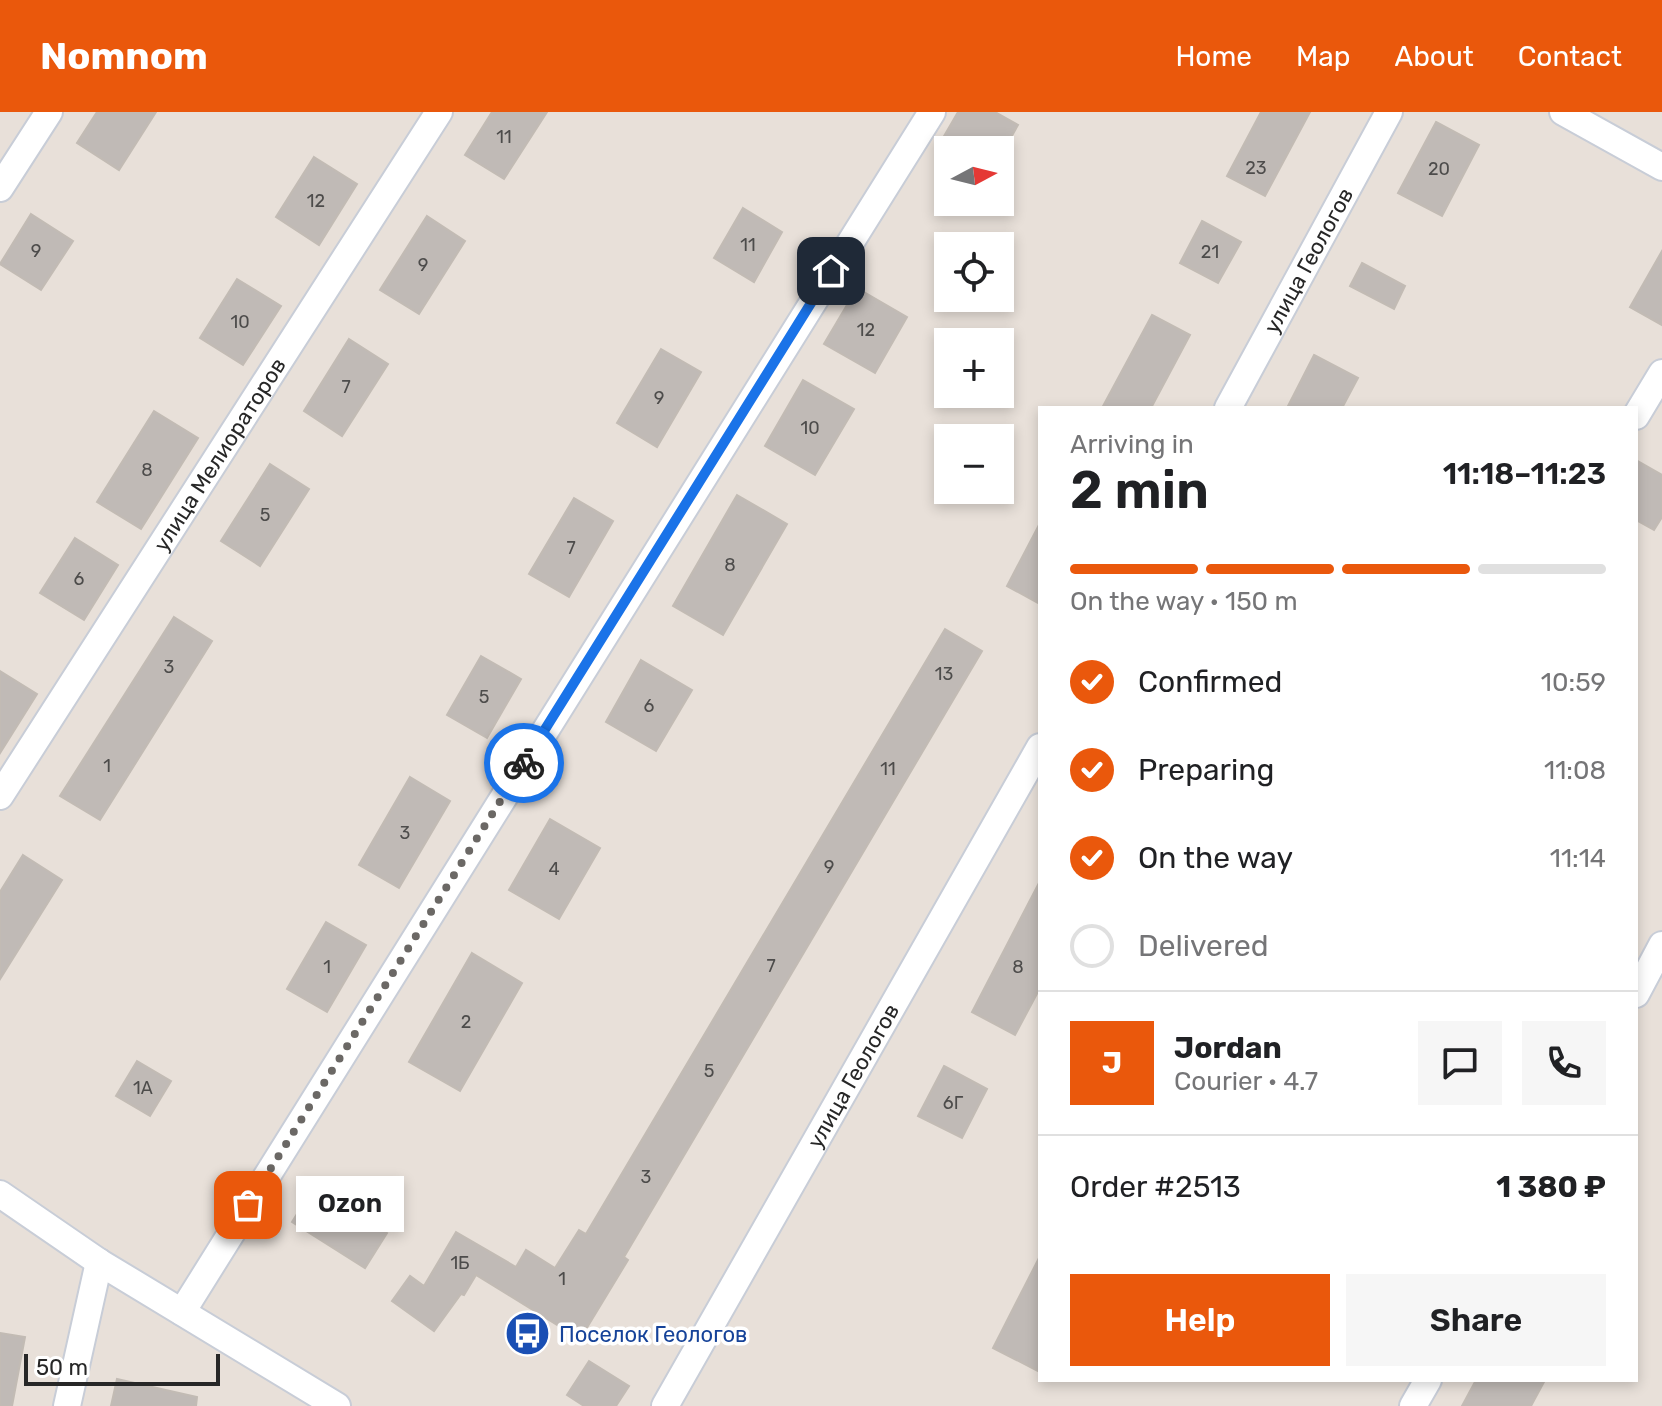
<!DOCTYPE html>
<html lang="en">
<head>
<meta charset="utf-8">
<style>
  :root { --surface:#fff; --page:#f6f6f6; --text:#202124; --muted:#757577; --line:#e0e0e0; --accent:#ea580c }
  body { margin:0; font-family:Rubik,sans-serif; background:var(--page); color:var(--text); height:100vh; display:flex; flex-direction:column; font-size:30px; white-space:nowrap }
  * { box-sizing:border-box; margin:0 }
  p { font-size:26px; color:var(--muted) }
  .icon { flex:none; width:44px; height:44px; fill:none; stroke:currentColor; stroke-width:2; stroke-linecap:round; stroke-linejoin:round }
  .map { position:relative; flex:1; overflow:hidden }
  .side { position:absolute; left:1038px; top:294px; width:600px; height:976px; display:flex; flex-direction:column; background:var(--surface); border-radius:0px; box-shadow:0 4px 12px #0003 }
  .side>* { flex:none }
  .needle { width:52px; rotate:83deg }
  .fabs { position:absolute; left:934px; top:24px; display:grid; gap:16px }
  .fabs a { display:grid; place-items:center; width:80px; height:80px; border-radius:0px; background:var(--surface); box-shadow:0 4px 12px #0003; font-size:40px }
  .scale { position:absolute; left:24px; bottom:20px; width:196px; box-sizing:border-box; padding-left:8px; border:4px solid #272727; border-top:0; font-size:22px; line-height:28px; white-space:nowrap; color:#272727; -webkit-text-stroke:6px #fff; paint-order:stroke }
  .pin { position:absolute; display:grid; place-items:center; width:68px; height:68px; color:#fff; margin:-34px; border-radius:16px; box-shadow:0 4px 12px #0006 }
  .courier { position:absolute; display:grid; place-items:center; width:80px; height:80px; margin:-40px; border:6px solid #1a73e8; border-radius:50%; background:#fff; color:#222; box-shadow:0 2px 10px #0007 }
  .bubble { position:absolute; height:56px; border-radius:0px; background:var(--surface); box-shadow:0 4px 12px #0003; font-size:26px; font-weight:600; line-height:56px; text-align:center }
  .summary em { font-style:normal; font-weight:600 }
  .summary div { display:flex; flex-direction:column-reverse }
  .summary { display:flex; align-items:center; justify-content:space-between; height:136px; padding:0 32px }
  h1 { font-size:52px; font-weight:600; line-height:60px }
  .bar { display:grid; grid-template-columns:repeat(4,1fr); gap:12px 8px; align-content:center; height:96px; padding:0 32px }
  .bar i { height:10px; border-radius:6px; background:var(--line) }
  .bar .on { background:var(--accent) }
  .bar p { grid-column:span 4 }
  .line { display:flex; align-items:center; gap:20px; padding:0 32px; border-top:2px solid var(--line) }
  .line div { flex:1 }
  .round { display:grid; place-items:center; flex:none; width:84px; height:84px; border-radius:0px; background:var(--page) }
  ol { padding:0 32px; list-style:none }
  li { display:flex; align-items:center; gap:24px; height:88px }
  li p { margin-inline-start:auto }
  li .icon { padding:8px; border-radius:50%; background:var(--accent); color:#fff; stroke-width:4 }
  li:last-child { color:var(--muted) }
  li i { width:44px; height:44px; border:4px solid var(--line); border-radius:50% }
  .button { display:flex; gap:16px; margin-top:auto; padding:16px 32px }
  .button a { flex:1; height:92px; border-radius:0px; background:var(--accent); color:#fff; font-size:32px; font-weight:600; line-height:92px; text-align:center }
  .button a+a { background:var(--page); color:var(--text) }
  header { display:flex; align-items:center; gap:48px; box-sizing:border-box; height:112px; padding:0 40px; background:var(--accent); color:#fff }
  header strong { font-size:38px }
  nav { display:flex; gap:44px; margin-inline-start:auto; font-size:28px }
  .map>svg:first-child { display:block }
  .building { fill:#c0bab6; stroke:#c2bbb4; stroke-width:2 }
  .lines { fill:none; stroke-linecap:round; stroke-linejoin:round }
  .minor-casing { stroke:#c8cdd7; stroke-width:30 }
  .minor { stroke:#fff; stroke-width:26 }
  .done { stroke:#6b6865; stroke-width:8; stroke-dasharray:0 14.4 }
  .route { stroke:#1a73e8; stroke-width:10 }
  .labels { text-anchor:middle; stroke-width:7; stroke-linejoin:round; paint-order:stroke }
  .number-label { font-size:18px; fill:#4d4c4b }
  .street-label { font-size:22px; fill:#272727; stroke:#fff }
  .transit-label { font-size:22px; fill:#164399; stroke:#fff; text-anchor:start }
</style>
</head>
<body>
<header>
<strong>Nomnom</strong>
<nav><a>Home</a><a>Map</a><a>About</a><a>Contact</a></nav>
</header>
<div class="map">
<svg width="1662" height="1294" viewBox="0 0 1662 1294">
  <rect width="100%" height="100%" fill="#e8e0d9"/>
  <path class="building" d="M 97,0 L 156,0 L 119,58 L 77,31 Z
    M 492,0 L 547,0 L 504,67 L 465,43 Z
    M 958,0 L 995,0 L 1018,13 L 1004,38 L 936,38 Z
    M 1261,0 L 1310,0 L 1265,84 L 1227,64 Z
    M 1436,10 L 1479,33 L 1442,104 L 1398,81 Z
    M 314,45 L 357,72 L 319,133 L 276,105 Z
    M 743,96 L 782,120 L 754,170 L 714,146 Z
    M 31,102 L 73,129 L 41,178 L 0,152 Z
    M 427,104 L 465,129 L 419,202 L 380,178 Z
    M 1202,109 L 1241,130 L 1218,171 L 1180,151 Z
    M 1662,139 L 1662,213 L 1630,195 Z
    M 1362,151 L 1405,174 L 1394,197 L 1350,174 Z
    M 237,167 L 281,194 L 243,253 L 200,226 Z
    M 857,176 L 907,205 L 875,261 L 824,232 Z
    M 1152,203 L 1190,223 L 1151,296 L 1102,296 Z
    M 349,227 L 388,252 L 342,324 L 304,299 Z
    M 661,237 L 701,260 L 657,335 L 617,311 Z
    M 1314,243 L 1358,266 L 1342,296 L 1287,296 Z
    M 803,268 L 854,297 L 815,363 L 765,334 Z
    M 154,299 L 198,326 L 141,417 L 97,390 Z
    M 1636,348 L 1662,363 L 1662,405 L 1654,418 L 1636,408 Z
    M 270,352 L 309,377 L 260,454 L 221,429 Z
    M 737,383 L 787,412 L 723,523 L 673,494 Z
    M 574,386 L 613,409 L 569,485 L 529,462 Z
    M 1040,411 L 1040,492 L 1007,474 Z
    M 75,426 L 118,453 L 84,508 L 40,481 Z
    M 174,505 L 212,529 L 100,708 L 60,684 Z
    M 945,517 L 982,539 L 624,1145 L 628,1148 L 580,1227 L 476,1163 L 464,1183 L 461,1182 L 434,1219 L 392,1189 L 410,1164 L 424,1174 L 456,1120 L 516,1155 L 526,1138 L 555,1156 L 579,1118 L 586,1122 Z
    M 481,544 L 521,567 L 487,626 L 447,603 Z
    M 641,548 L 692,578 L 656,639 L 606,610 Z
    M 0,559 L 37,582 L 0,641 Z
    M 410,665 L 450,689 L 399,776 L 359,753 Z
    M 550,707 L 600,736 L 559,807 L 509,778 Z
    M 23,743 L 62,768 L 0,867 L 0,780 Z
    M 1040,769 L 1040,876 L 1015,923 L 972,900 Z
    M 326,810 L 366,833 L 327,900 L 287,877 Z
    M 472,841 L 522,871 L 460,979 L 409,950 Z
    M 137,949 L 171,969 L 150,1004 L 116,984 Z
    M 944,954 L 987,977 L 962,1026 L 918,1004 Z
    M 314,1075 L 387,1121 L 365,1156 L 292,1110 Z
    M 1040,1144 L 1040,1260 L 993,1236 Z
    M 0,1221 L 25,1225 L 12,1294 L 0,1294 Z
    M 589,1249 L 629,1274 L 616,1294 L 584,1294 L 567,1283 Z
    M 117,1267 L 197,1285 L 196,1294 L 111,1294 Z
    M 1476,1268 L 1545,1268 L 1531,1294 L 1462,1294 Z"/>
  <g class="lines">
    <defs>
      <g id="minor">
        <path d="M 1563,0 L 1662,55"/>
        <path d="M 0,76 L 49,0"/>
        <path id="s1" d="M 1228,296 L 1389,0"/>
        <path d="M 1636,304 L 1662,261"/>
        <path id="s2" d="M 0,684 L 439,0"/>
        <path d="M 1636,882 L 1662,833"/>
        <path d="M 0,1082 L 99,1150 L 337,1294"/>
        <path d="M 182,1200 L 932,0"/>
        <path d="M 67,1294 L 99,1150"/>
        <path id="s3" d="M 665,1294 L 1040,635"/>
        <path d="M 1413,1294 L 1428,1268"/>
      </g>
    </defs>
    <use href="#minor" class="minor-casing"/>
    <use href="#minor" class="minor"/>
  </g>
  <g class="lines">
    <path class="done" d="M 248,1093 L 524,651"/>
    <path class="route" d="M 524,651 L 831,159"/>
  </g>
  <defs>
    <symbol id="bus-disc" viewBox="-11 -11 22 22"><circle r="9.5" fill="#1a4fb4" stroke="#fff"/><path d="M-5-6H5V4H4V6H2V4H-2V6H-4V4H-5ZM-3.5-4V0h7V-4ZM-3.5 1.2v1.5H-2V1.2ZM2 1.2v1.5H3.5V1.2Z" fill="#fff"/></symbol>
  </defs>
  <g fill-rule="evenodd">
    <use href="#bus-disc" x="502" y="1196" width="51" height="51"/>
  </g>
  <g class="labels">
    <g class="number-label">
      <text x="504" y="31">11</text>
      <text x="1256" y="62">23</text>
      <text x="1439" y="63">20</text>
      <text x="316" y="95">12</text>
      <text x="748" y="139">11</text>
      <text x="36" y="145">9</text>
      <text x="1210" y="146">21</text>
      <text x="423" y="159">9</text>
      <text x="240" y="216">10</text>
      <text x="866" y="224">12</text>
      <text x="346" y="281">7</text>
      <text x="659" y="292">9</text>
      <text x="810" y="322">10</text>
      <text x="147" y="364">8</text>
      <text x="265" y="409">5</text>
      <text x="571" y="442">7</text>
      <text x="730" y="459">8</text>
      <text x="79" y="473">6</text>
      <text x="169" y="561">3</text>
      <text x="944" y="568">13</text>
      <text x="484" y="591">5</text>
      <text x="649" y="600">6</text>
      <text x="107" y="660">1</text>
      <text x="888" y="663">11</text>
      <text x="405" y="727">3</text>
      <text x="829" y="761">9</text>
      <text x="554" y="763">4</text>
      <text x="771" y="860">7</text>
      <text x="327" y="861">1</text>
      <text x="1018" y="861">8</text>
      <text x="466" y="916">2</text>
      <text x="709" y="965">5</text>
      <text x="143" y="982">1А</text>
      <text x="953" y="997">6Г</text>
      <text x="646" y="1071">3</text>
      <text x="460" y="1157">1Б</text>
      <text x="562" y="1173">1</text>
    </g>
    <g class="street-label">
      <text dy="8" stroke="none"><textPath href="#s1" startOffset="168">улица Геологов</textPath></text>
      <text dy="8" stroke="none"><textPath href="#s2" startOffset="406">улица Мелиораторов</textPath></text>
      <text dy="8" stroke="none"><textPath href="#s3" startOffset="380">улица Геологов</textPath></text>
    </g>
    <g class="transit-label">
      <text x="559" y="1230">Поселок Геологов</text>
    </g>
  </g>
</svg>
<div class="fabs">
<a><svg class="needle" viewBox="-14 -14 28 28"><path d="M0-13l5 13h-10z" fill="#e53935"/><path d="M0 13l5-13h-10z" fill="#757577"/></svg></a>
<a><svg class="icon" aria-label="locate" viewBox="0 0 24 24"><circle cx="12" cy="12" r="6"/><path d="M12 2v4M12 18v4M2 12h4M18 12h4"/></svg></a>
<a>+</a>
<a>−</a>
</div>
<div class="scale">50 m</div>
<div class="pin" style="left:248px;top:1093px;background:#ea580c"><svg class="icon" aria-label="bag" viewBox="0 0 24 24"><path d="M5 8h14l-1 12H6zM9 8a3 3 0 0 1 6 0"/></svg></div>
<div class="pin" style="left:831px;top:159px;background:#1f2937"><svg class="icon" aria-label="home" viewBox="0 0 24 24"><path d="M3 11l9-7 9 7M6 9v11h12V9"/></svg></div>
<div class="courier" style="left:524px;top:651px"><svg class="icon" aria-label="bike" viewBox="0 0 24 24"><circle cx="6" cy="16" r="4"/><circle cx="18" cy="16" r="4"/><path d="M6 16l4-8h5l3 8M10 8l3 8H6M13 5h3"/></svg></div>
<div class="bubble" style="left:296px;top:1064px;width:108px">Ozon</div>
<section class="side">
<div class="summary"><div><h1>2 min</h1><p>Arriving in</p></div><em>11:18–11:23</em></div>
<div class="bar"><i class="on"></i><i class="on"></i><i class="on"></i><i></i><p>On the way · 150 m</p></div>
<ol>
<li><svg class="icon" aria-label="check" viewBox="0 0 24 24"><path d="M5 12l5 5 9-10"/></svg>Confirmed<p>10:59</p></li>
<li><svg class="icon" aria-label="check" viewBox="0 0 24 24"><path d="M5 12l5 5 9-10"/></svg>Preparing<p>11:08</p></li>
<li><svg class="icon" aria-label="check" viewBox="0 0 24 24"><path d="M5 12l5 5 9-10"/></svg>On the way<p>11:14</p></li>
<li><i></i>Delivered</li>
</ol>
<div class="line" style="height:144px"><b class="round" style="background:var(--accent);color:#fff">J</b><div><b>Jordan</b><p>Courier · 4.7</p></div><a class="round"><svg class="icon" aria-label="chat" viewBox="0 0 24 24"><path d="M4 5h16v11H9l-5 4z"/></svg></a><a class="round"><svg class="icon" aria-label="phone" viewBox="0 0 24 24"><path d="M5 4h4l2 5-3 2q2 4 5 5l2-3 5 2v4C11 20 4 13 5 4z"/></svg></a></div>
<div class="line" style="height:104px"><div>Order #2513</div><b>1 380 ₽</b></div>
<div class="button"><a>Help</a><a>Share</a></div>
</section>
</div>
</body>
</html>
